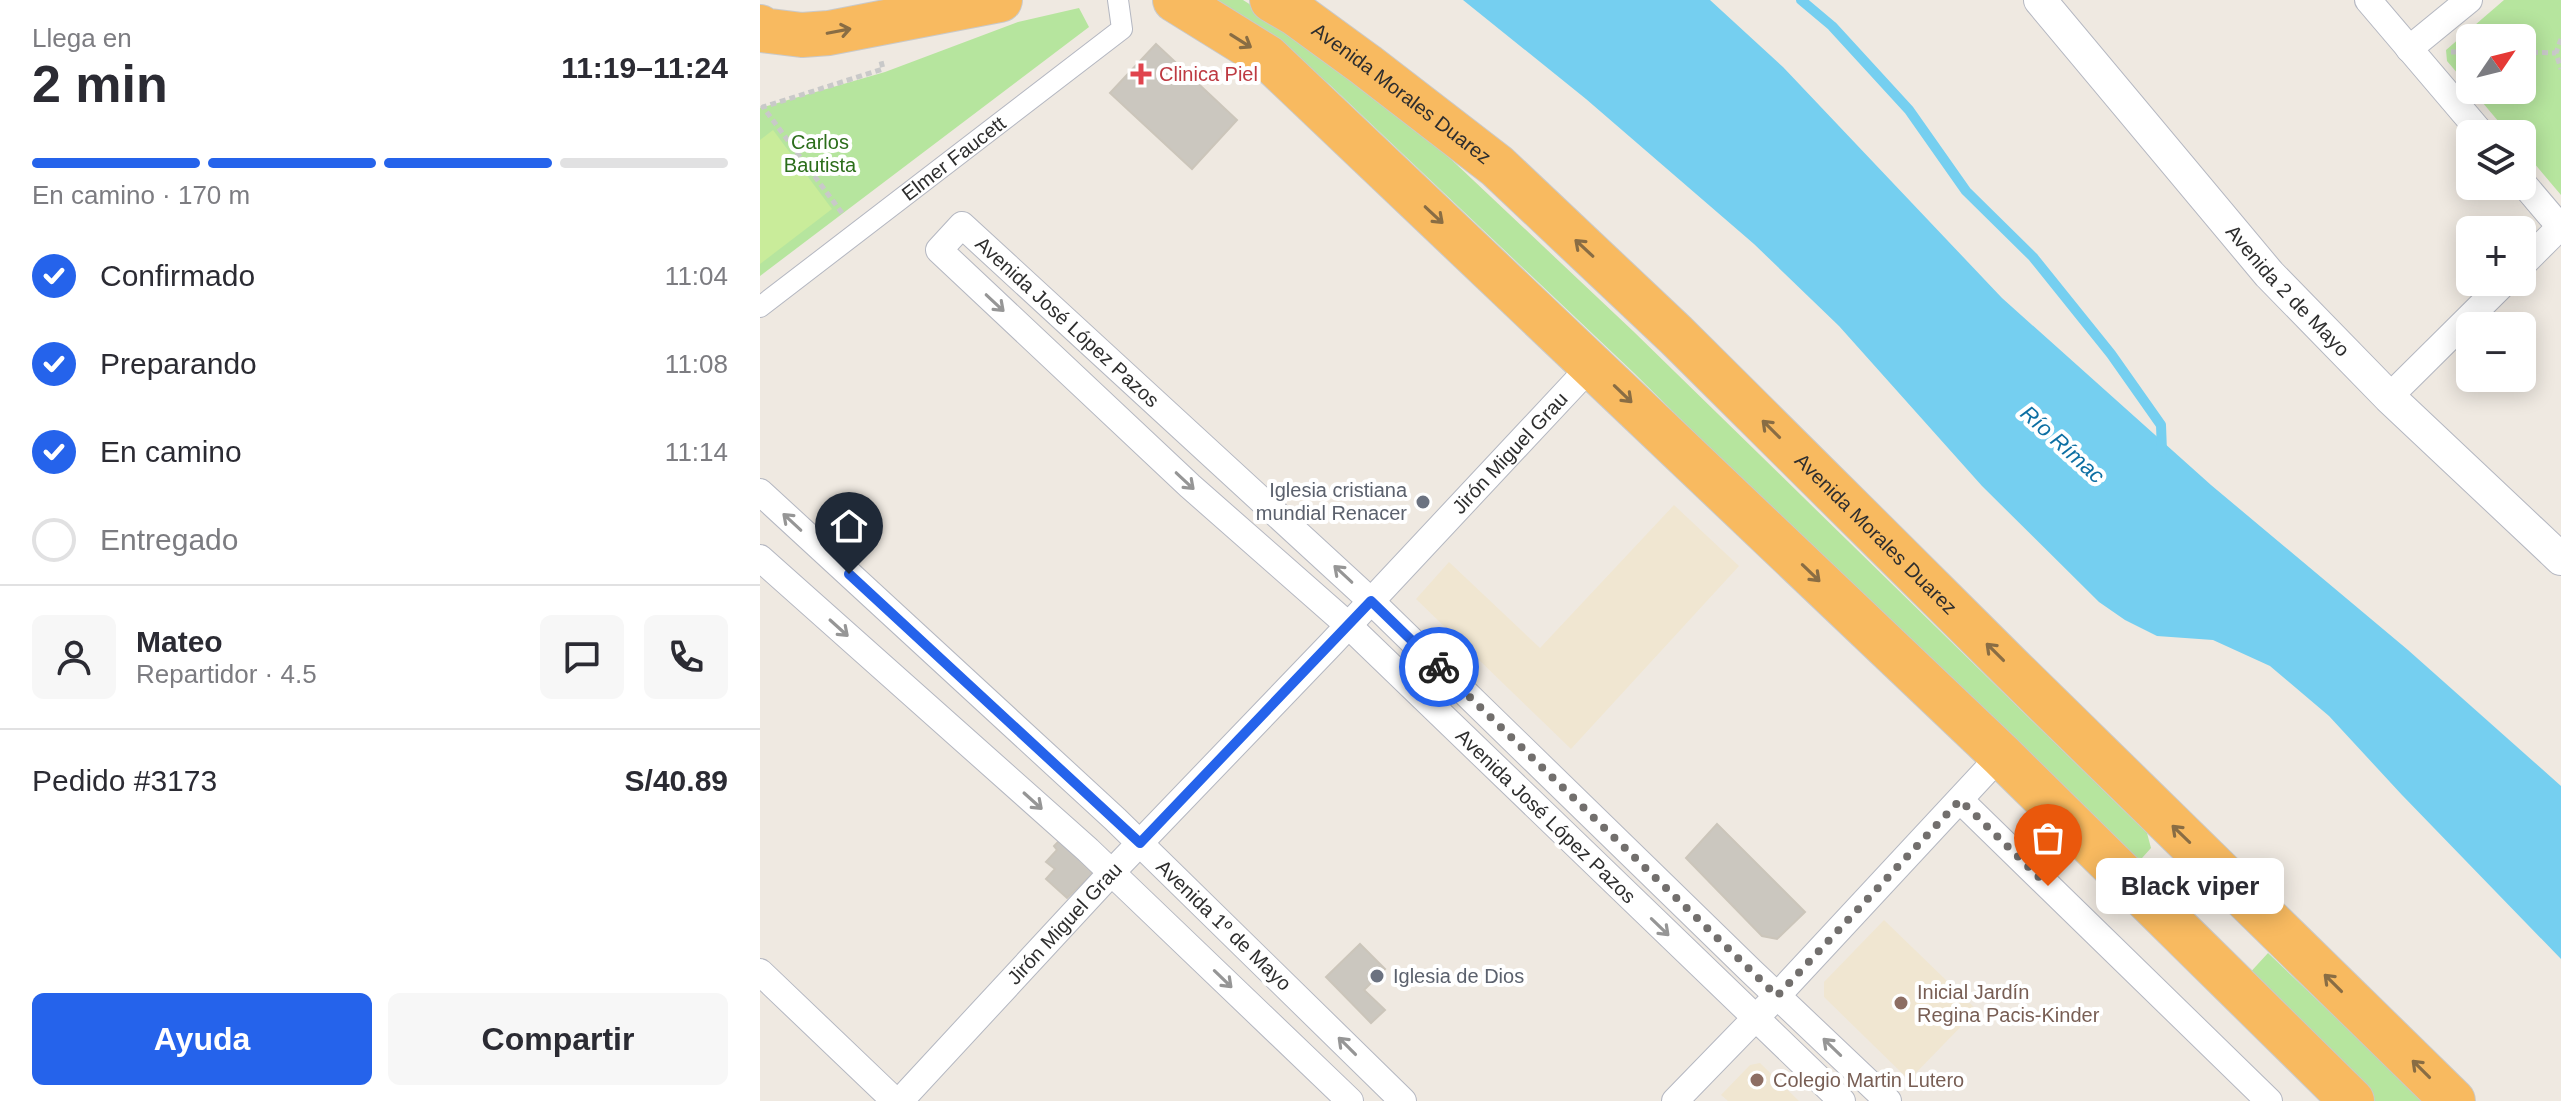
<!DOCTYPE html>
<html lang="es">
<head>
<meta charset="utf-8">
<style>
  :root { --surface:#fff; --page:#f7f7f7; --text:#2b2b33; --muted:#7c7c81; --line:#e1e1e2; --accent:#2563eb }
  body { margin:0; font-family:Arial,sans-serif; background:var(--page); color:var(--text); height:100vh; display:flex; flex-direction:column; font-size:30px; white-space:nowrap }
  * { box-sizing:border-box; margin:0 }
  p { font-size:26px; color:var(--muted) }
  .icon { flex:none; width:44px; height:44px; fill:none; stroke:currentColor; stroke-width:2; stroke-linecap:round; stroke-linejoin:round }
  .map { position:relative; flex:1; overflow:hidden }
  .drawer { display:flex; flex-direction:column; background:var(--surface); width:760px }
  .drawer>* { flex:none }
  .needle { width:52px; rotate:55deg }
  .controls { position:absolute; left:1696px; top:24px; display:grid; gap:16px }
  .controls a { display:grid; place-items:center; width:80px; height:80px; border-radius:12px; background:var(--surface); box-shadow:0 4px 20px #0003; font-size:40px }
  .pin { position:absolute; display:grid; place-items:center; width:68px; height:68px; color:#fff; margin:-82px -34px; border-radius:50% 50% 50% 0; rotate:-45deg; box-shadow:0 0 8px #0007 }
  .pin .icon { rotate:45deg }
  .courier { position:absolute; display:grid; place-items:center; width:80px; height:80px; margin:-40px; border:6px solid #2563eb; border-radius:50%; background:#fff; color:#222; box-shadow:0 2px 10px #0007 }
  .bubble { position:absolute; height:56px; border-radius:12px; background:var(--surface); box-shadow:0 4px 20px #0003; font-size:26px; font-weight:600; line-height:56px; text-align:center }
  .head em { font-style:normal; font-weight:600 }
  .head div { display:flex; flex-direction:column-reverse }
  .head { display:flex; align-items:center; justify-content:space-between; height:136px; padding:0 32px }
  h1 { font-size:52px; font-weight:600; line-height:60px }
  .bar { display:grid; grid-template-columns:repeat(4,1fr); gap:12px 8px; align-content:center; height:96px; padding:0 32px }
  .bar i { height:10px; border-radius:6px; background:var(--line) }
  .bar .current { background:var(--accent) }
  .bar p { grid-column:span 4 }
  .line { display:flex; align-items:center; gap:20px; padding:0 32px; border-top:2px solid var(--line) }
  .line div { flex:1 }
  .round { display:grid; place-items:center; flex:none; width:84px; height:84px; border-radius:12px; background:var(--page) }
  ol { padding:0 32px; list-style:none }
  li { display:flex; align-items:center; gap:24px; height:88px }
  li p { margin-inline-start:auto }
  li .icon { padding:8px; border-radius:50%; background:var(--accent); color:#fff; stroke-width:4 }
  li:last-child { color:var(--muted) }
  li i { width:44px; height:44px; border:4px solid var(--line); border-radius:50% }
  .button { display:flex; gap:16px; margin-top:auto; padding:16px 32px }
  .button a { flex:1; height:92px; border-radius:12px; background:var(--accent); color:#fff; font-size:32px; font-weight:600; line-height:92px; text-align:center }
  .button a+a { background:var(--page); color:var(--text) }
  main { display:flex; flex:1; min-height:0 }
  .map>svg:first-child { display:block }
  .education { fill:#f0e6d1 }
  .green { fill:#b6e59e }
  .pitch { fill:#c9ec9a }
  .water { fill:#75cff0 }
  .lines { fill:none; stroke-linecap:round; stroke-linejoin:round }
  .stream { stroke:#75cff0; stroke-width:10 }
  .building { fill:#cbc7bf; stroke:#cbc5ba; stroke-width:2 }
  .pedestrian-casing { stroke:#b4b7c1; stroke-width:22 }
  .minor-casing { stroke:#b4b7c1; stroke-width:28 }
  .tertiary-casing { stroke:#b4b7c1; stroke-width:34 }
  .trunk-casing { stroke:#c9c9c9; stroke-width:46 }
  .path { stroke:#c9c9c9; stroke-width:5; stroke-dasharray:6 4; stroke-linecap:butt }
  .pedestrian { stroke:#fff; stroke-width:20 }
  .minor { stroke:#fff; stroke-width:26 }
  .tertiary { stroke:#fff; stroke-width:32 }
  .trunk { stroke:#f8ba60; stroke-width:44 }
  .oneway { stroke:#896d44 }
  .oneway2 { stroke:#969696 }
  .done { stroke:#726f6d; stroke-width:8; stroke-dasharray:0 14.4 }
  .route { stroke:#2563eb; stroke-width:10 }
  .health-dot { fill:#e0444e; stroke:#fff; stroke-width:3 }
  .worship-dot { fill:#6b7280; stroke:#fff; stroke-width:3 }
  .education-dot { fill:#8d6e63; stroke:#fff; stroke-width:3 }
  .labels { text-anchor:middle; stroke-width:8; stroke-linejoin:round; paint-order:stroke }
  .health-label { font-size:20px; fill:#be3a42; stroke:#fff; text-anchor:start }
  .street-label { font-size:20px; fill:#2e2e2e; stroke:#fff }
  .park-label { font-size:20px; fill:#2c6e1b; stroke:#fff }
  .worship-label { font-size:20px; fill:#5b616d; stroke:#fff; text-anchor:end }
  .education-label { font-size:20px; fill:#785e54; stroke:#fff; text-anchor:start }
  .water-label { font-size:22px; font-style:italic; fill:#0d6fa3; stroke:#fff }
</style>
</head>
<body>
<main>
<section class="drawer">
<div class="head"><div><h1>2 min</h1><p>Llega en</p></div><em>11:19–11:24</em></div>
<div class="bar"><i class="current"></i><i class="current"></i><i class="current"></i><i></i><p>En camino · 170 m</p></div>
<ol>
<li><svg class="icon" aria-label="check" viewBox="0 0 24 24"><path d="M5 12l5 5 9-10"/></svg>Confirmado<p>11:04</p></li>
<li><svg class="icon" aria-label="check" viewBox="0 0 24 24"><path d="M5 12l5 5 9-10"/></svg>Preparando<p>11:08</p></li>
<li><svg class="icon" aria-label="check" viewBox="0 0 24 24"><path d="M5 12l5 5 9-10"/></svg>En camino<p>11:14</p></li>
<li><i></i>Entregado</li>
</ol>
<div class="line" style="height:144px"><a class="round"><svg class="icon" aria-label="person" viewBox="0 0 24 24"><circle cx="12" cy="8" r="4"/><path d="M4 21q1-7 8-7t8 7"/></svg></a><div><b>Mateo</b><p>Repartidor · 4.5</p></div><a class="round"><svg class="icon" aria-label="chat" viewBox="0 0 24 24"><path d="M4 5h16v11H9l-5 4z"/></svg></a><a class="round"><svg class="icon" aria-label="phone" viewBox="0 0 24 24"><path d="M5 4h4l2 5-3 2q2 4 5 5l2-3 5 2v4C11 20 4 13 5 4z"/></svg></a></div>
<div class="line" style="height:104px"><div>Pedido #3173</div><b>S/40.89</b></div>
<div class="button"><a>Ayuda</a><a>Compartir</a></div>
</section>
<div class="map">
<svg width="1801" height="1101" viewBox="0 0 1801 1101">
  <rect width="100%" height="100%" fill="#efe9e1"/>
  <path class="education" d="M 914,505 L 979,566 L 811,749 L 656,599 L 689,562 L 780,648 Z
    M 1124,920 L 1217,1010 L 1149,1080 L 1064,997 L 1064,982 Z
    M 1000,1063 L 1039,1101 L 968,1101 L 961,1095 L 990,1065 Z"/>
  <path class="green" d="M 450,0 L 483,0 L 547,40 L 595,74 L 695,163 L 873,331 L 1387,833 L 1391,848 L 1382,858 L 1364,857 L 874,373 L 570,85 L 509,33 Z
    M 1744,0 L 1801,0 L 1801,195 L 1762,149 L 1762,134 L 1749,134 L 1712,90 L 1762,90 L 1762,38 L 1710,38 L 1710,88 L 1687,61 L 1686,50 Z
    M 319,8 L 329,27 L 0,276 L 0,108 L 125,72 L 258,22 Z
    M 1508,953 L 1663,1101 L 1614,1101 L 1486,977 Z"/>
  <path class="pitch" d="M 13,130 L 72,209 L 0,264 L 0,140 Z"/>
  <path class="water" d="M 703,0 L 950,0 L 1023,67 L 1242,298 L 1451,485 L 1648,650 L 1801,786 L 1801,959 L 1642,795 L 1569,716 L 1510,666 L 1453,640 L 1397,636 L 1365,620 L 1339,602 L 1222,486 L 1079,326 L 994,244 L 826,99 Z"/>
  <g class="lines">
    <path class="stream" d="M 1041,0 L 1072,26 L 1149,110 L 1206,191 L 1273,257 L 1351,354 L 1401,425 L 1402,452"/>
  </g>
  <path class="building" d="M 396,44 L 477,120 L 432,169 L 350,93 Z
    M 957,824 L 1045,912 L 1017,939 L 1002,936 L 926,858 Z
    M 301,839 L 329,865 L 332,874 L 307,898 L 286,879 L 295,869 L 286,862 L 297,850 L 294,846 Z
    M 600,944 L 625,969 L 604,990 L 625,1010 L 611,1023 L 566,977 Z"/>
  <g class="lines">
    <defs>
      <g id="pedestrian">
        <path id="s1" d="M 0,307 L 362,29 L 358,0"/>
      </g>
      <g id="minor">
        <path d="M 1608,0 L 1722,134"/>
        <path d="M 1649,49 L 1709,0"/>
        <path d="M 1762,182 L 1801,228"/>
        <path d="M 1762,265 L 1801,226"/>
        <path d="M 1629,397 L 1745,282"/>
        <path d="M 0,492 L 355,819 L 643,1101"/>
        <path d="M 0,558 L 328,850 L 590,1101"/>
        <path d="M 1200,800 L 1509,1101"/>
        <path d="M 0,972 L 135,1101"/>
        <path id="s2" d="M 140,1101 L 352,872 L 571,644 L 832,365"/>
        <path d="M 915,1101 L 1017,996 L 1241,755"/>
        <path id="s3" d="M 1082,1101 L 588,625 L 430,486 L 179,250 L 202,225 L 611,601 L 991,971 L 1128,1101"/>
      </g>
      <g id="tertiary">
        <path id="s4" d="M 1280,0 L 1509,274 L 1629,397 L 1801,559"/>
      </g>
      <g id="trunk">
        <path d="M 415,0 L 507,57 L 1241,755 L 1592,1101"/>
        <path id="s5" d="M 512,0 L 536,14 L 606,65 L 737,166 L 916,335 L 1255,672 L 1693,1101"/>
        <path d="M 0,27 L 2,30 L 42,35 L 69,33 L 240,0"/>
      </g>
    </defs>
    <use href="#pedestrian" class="pedestrian-casing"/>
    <use href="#minor" class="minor-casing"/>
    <use href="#tertiary" class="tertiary-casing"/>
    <use href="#trunk" class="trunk-casing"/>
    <path class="path" d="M 1801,39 L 1796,53 L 1801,69
      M 1691,52 L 1710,52
      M 1762,52 L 1796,53
      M 82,213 L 3,107 L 123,69 L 121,61"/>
    <use href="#pedestrian" class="pedestrian"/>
    <use href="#minor" class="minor"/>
    <use href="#tertiary" class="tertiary"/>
    <use href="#trunk" class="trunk"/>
  </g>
  <defs><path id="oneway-shaft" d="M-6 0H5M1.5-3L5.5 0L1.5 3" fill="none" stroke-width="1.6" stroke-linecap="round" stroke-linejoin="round" transform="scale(2)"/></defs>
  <g class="oneway">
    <use href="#oneway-shaft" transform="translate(79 31) rotate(-11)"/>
    <use href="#oneway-shaft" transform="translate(481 41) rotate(32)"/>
    <use href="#oneway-shaft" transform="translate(674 215) rotate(43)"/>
    <use href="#oneway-shaft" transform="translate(824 248) rotate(-137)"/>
    <use href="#oneway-shaft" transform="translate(863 394) rotate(44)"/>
    <use href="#oneway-shaft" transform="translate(1011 429) rotate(-135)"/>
    <use href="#oneway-shaft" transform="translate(1051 573) rotate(44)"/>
    <use href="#oneway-shaft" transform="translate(1235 652) rotate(-135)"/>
    <use href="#oneway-shaft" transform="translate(1421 834) rotate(-136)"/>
    <use href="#oneway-shaft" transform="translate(1573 983) rotate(-135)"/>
    <use href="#oneway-shaft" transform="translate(1661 1069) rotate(-135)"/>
  </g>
  <g class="oneway2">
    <use href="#oneway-shaft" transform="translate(235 303) rotate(43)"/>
    <use href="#oneway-shaft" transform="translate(425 481) rotate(43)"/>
    <use href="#oneway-shaft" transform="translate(32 522) rotate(-137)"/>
    <use href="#oneway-shaft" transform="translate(583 574) rotate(-137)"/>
    <use href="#oneway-shaft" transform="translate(79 628) rotate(42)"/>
    <use href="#oneway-shaft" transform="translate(273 801) rotate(42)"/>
    <use href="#oneway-shaft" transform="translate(900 927) rotate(44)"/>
    <use href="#oneway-shaft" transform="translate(463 979) rotate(44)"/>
    <use href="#oneway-shaft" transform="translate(587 1046) rotate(-135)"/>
    <use href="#oneway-shaft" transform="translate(1072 1047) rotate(-136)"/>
  </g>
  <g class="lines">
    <path class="done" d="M 679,667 L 1017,996 L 1200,800 L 1288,886"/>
    <path class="route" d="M 89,574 L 380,843 L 611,601 L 679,667"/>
  </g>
  <path class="health-dot" d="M377 62h8v8h8v8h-8v8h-8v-8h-8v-8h8z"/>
  <g class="worship-dot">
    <circle cx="663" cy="502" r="8"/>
    <circle cx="617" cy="976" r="8"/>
  </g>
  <g class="education-dot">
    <circle cx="1141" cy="1003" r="8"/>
    <circle cx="997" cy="1080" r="8"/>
  </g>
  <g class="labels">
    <g class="health-label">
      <text x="399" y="81">Clinica Piel</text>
    </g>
    <g class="street-label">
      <text dy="7" stroke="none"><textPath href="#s5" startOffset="160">Avenida Morales Duarez</textPath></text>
      <text dy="7" stroke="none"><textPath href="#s1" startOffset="244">Elmer Faucett</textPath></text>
      <text dy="7" stroke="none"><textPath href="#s4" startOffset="382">Avenida 2 de Mayo</textPath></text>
      <text dy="7" stroke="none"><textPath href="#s3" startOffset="1418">Avenida José López Pazos</textPath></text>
      <text dy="7" stroke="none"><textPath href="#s2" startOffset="890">Jirón Miguel Grau</textPath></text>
      <text dy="7" stroke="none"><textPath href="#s5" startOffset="808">Avenida Morales Duarez</textPath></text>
      <text transform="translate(786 816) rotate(44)" y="7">Avenida José López Pazos</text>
      <text dy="7" stroke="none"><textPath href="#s2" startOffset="242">Jirón Miguel Grau</textPath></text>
      <text transform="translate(464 925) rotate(44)" y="7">Avenida 1º de Mayo</text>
    </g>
    <g class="park-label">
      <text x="60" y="149">Carlos<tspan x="60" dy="23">Bautista</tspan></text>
    </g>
    <g class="worship-label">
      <text x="647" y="497">Iglesia cristiana<tspan x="647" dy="23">mundial Renacer</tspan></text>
      <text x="633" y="983" text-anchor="start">Iglesia de Dios</text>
    </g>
    <g class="education-label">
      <text x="1157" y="999">Inicial Jardín<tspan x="1157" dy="23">Regina Pacis-Kinder</tspan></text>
      <text x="1013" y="1087">Colegio Martin Lutero</text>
    </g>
    <g class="water-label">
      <text transform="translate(1303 444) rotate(42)" y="8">Río Rímac</text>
    </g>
  </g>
</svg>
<div class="controls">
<a><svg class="needle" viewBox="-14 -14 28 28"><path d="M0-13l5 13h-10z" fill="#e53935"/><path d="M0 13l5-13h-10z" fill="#7c7c81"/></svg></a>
<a><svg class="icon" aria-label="layers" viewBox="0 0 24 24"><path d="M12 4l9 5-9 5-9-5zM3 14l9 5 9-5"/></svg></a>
<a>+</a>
<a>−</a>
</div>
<div class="pin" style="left:1288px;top:886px;background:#ea580c"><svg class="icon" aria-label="bag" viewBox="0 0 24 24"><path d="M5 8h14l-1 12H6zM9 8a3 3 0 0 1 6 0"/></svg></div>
<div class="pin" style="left:89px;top:574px;background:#1f2937"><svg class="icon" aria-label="home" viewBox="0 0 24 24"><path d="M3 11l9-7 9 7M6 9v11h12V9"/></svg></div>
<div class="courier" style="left:679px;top:667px"><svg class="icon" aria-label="bike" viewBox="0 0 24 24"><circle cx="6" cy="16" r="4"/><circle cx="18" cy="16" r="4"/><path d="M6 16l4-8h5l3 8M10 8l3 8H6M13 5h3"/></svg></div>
<div class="bubble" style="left:1336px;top:858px;width:188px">Black viper</div>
</div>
</main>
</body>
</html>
